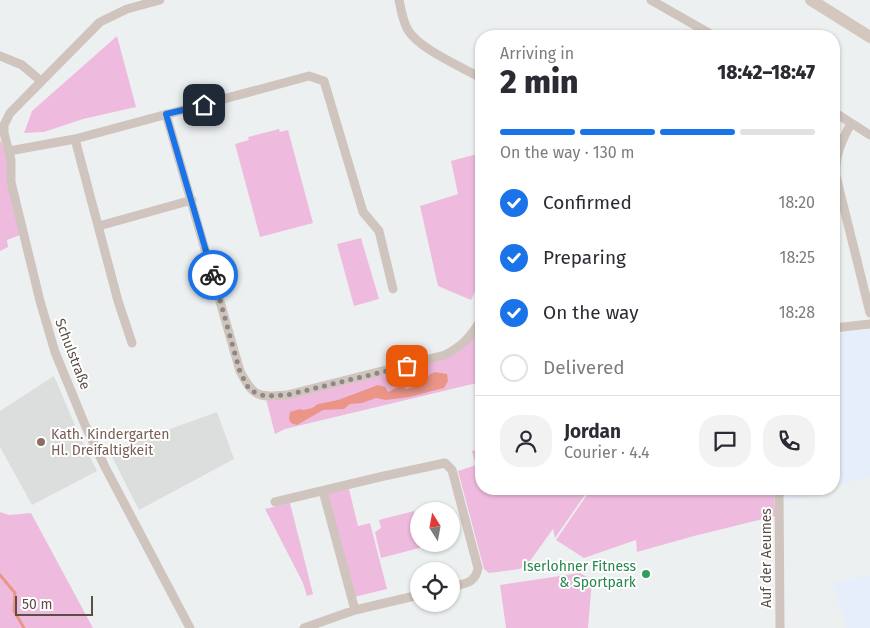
<!DOCTYPE html>
<html lang="en">
<head>
<meta charset="utf-8">
<style>
  :root { --surface:#fff; --page:#f2f2f3; --text:#2b2b33; --muted:#7c7c81; --line:#e1e1e2; --accent:#1a73e8 }
  body { margin:0; font-family:"Fira Sans",sans-serif; background:var(--page); color:var(--text); height:100vh; display:flex; flex-direction:column; font-size:19px; white-space:nowrap }
  * { box-sizing:border-box; margin:0 }
  p { font-size:16px; color:var(--muted) }
  .icon { flex:none; width:28px; height:28px; fill:none; stroke:currentColor; stroke-width:2; stroke-linecap:round; stroke-linejoin:round }
  .map { position:relative; flex:1; overflow:hidden }
  .sheet { position:absolute; left:475px; top:30px; width:365px; height:465px; display:flex; flex-direction:column; background:var(--surface); border-radius:20px; box-shadow:0 1px 4px #0004 }
  .sheet>* { flex:none }
  .needle { width:32px; rotate:349deg }
  .buttons { position:absolute; left:410px; top:502px; display:grid; gap:10px }
  .buttons a { display:grid; place-items:center; width:50px; height:50px; border-radius:50%; background:var(--surface); box-shadow:0 1px 4px #0004; font-size:25px }
  .scale { position:absolute; left:15px; bottom:12px; width:78px; box-sizing:border-box; padding-left:5px; border:2px solid #5b4e46; border-top:0; font-size:14px; line-height:18px; white-space:nowrap; color:#5b4e46; -webkit-text-stroke:4px #fff; paint-order:stroke }
  .pin { position:absolute; display:grid; place-items:center; width:42px; height:42px; color:#fff; margin:-21px; border-radius:10px; box-shadow:0 2px 8px #0006 }
  .courier { position:absolute; display:grid; place-items:center; width:50px; height:50px; margin:-25px; border:4px solid #1a73e8; border-radius:50%; background:#fff; color:#222; box-shadow:0 1px 6px #0007 }
  .headline em { font-style:normal; font-weight:800 }
  .headline div { display:flex; flex-direction:column-reverse }
  .headline { display:flex; align-items:center; justify-content:space-between; height:85px; padding:0 25px }
  h1 { font-size:32px; font-weight:800; line-height:38px }
  .bar { display:grid; grid-template-columns:repeat(4,1fr); gap:8px 5px; align-content:center; height:60px; padding:0 25px }
  .bar i { height:6px; border-radius:4px; background:var(--line) }
  .bar .selected { background:var(--accent) }
  .bar p { grid-column:span 4 }
  .line { display:flex; align-items:center; gap:12px; padding:0 25px; border-top:1px solid var(--line) }
  .line div { flex:1 }
  .round { display:grid; place-items:center; flex:none; width:52px; height:52px; border-radius:20px; background:var(--page) }
  ol { padding:0 25px; list-style:none }
  li { display:flex; align-items:center; gap:15px; height:55px }
  li p { margin-inline-start:auto }
  li .icon { padding:5px; border-radius:50%; background:var(--accent); color:#fff; stroke-width:4 }
  li:last-child { color:var(--muted) }
  li i { width:28px; height:28px; border:2px solid var(--line); border-radius:50% }
  .map>svg:first-child { display:block }
  .commercial { fill:#e6eefb }
  .education { fill:#dcdede }
  .green { fill:#eebbde }
  .water { fill:#eb9589 }
  .lines { fill:none; stroke-linecap:round; stroke-linejoin:round }
  .stream { stroke:#eb9589; stroke-width:3 }
  .street { stroke:#d0c5be; stroke-width:9 }
  .secondary { stroke:#d4c8be; stroke-width:12 }
  .done { stroke:#8e8782; stroke-width:5; stroke-dasharray:0 9 }
  .route { stroke:#1a73e8; stroke-width:6 }
  .education-dot { fill:#8d6e63; stroke:#fff; stroke-width:2 }
  .leisure-dot { fill:#2e9e5b; stroke:#fff; stroke-width:2 }
  .labels { text-anchor:middle; stroke-width:4; stroke-linejoin:round; paint-order:stroke }
  .street-label { font-size:14px; fill:#5b4e46; stroke:#fff }
  .education-label { font-size:14px; fill:#785e54; stroke:#fff; text-anchor:start }
  .leisure-label { font-size:14px; fill:#27864d; stroke:#fff; text-anchor:end }
</style>
</head>
<body>
<div class="map">
<svg width="870" height="628" viewBox="0 0 870 628">
  <rect width="100%" height="100%" fill="#edf0f0"/>
  <path class="commercial" d="M 870,329 L 870,477 L 834,486 L 834,335 Z
    M 785,489 L 823,489 L 824,495 L 785,500 Z
    M 870,575 L 870,628 L 847,628 L 833,583 Z"/>
  <path class="education" d="M 54,376 L 80,437 L 97,471 L 32,505 L 0,447 L 0,411 Z
    M 217,412 L 234,459 L 139,510 L 109,451 Z"/>
  <path class="green" d="M 117,36 L 136,107 L 83,119 L 44,132 L 24,133 L 32,111 Z
    M 279,129 L 280,132 L 288,130 L 313,223 L 260,237 L 235,144 L 249,140 L 248,137 Z
    M 0,140 L 7,153 L 20,235 L 7,240 L 8,247 L 0,251 Z
    M 481,153 L 481,279 L 471,300 L 438,286 L 420,206 L 458,194 L 451,161 Z
    M 361,238 L 379,299 L 354,306 L 337,244 Z
    M 481,327 L 481,366 L 479,373 L 481,373 L 481,382 L 285,429 L 275,434 L 266,399 L 439,353 C 454,347 473,342 481,327 Z
    M 481,449 L 481,489 L 589,489 L 555,538 L 553,529 L 530,561 L 520,569 L 489,573 L 484,569 L 458,471 L 476,465 L 472,451 Z
    M 344,488 L 345,490 L 349,489 L 358,526 L 370,523 L 387,589 L 350,598 L 325,494 Z
    M 591,489 L 774,489 L 775,516 L 694,536 L 637,552 L 636,540 L 584,558 L 556,540 Z
    M 290,503 L 313,594 L 307,596 L 303,583 L 265,509 Z
    M 414,511 L 419,529 L 419,544 L 422,544 L 423,547 L 381,558 L 375,532 L 381,528 L 379,520 Z
    M 0,512 L 9,515 L 31,513 L 93,628 L 0,628 Z
    M 580,573 L 592,580 L 588,628 L 506,628 L 500,585 Z"/>
  <path class="water" d="M 435,372 L 447,374 L 448,381 L 444,388 L 409,397 L 386,400 L 376,398 L 362,403 L 350,404 L 344,409 L 323,410 L 297,425 L 291,423 L 289,419 L 290,412 L 300,409 L 304,410 L 312,408 L 318,404 L 338,400 L 378,385 L 385,387 L 388,392 L 402,385 L 406,389 L 425,384 L 429,375 Z"/>
  <g class="lines">
    <path class="stream" d="M 0,575 L 15,593 L 14,611 L 24,628"/>
    <path class="street" d="M 160,0 L 127,9 L 100,22 L 10,113 L 4,125 L 4,133 L 11,160 L 11,182 L 40,301 L 55,352 L 85,425 L 105,467 L 190,628
      M 399,0 C 401,10 403,22 408,30 C 419,49 462,67 481,78
      M 651,0 L 714,36
      M 0,56 L 22,65 L 41,81
      M 834,112 L 870,135
      M 166,114 L 240,371 C 254,398 258,397 287,395 L 445,355 C 464,345 470,337 481,320
      M 851,123 C 841,143 835,154 836,176 L 870,313
      M 75,139 L 118,301 L 132,343
      M 9,151 L 75,139 L 309,76 L 324,81 L 363,212 L 379,231 L 393,289
      M 99,226 L 192,200
      M 834,328 L 870,324
      M 779,489 L 780,628
      M 323,491 L 355,610
      M 275,502 L 384,476 L 445,463 L 452,470 L 478,568 C 475,584 465,583 451,587
      M 304,628 L 355,610 L 419,595"/>
    <path class="secondary" d="M 811,0 L 870,37"/>
  </g>
  <g class="lines">
    <path class="done" d="M 213,275 L 240,372 L 249,389 L 254,392 L 265,396 L 287,395 L 407,366"/>
    <path class="route" d="M 204,105 L 166,114 L 213,275"/>
  </g>
  <circle class="education-dot" cx="41" cy="442" r="5"/>
  <circle class="leisure-dot" cx="646" cy="574" r="5"/>
  <g class="labels">
    <g class="street-label">
      <text transform="translate(73 354) rotate(69)" y="5">Schulstraße</text>
      <text transform="translate(766 558) rotate(-90)" y="5">Auf der Aeumes</text>
    </g>
    <g class="education-label">
      <text x="51" y="439">Kath. Kindergarten<tspan x="51" dy="16">Hl. Dreifaltigkeit</tspan></text>
    </g>
    <g class="leisure-label">
      <text x="636" y="571">Iserlohner Fitness<tspan x="636" dy="16">&amp; Sportpark</tspan></text>
    </g>
  </g>
</svg>
<div class="buttons">
<a><svg class="needle" viewBox="-14 -14 28 28"><path d="M0-13l5 13h-10z" fill="#e53935"/><path d="M0 13l5-13h-10z" fill="#7c7c81"/></svg></a>
<a><svg class="icon" aria-label="locate" viewBox="0 0 24 24"><circle cx="12" cy="12" r="6"/><path d="M12 2v4M12 18v4M2 12h4M18 12h4"/></svg></a>
</div>
<div class="scale">50 m</div>
<div class="pin" style="left:407px;top:366px;background:#ea580c"><svg class="icon" aria-label="bag" viewBox="0 0 24 24"><path d="M5 8h14l-1 12H6zM9 8a3 3 0 0 1 6 0"/></svg></div>
<div class="pin" style="left:204px;top:105px;background:#1f2937"><svg class="icon" aria-label="home" viewBox="0 0 24 24"><path d="M3 11l9-7 9 7M6 9v11h12V9"/></svg></div>
<div class="courier" style="left:213px;top:275px"><svg class="icon" aria-label="bike" viewBox="0 0 24 24"><circle cx="6" cy="16" r="4"/><circle cx="18" cy="16" r="4"/><path d="M6 16l4-8h5l3 8M10 8l3 8H6M13 5h3"/></svg></div>
<section class="sheet">
<div class="headline"><div><h1>2 min</h1><p>Arriving in</p></div><em>18:42–18:47</em></div>
<div class="bar"><i class="selected"></i><i class="selected"></i><i class="selected"></i><i></i><p>On the way · 130 m</p></div>
<ol>
<li><svg class="icon" aria-label="check" viewBox="0 0 24 24"><path d="M5 12l5 5 9-10"/></svg>Confirmed<p>18:20</p></li>
<li><svg class="icon" aria-label="check" viewBox="0 0 24 24"><path d="M5 12l5 5 9-10"/></svg>Preparing<p>18:25</p></li>
<li><svg class="icon" aria-label="check" viewBox="0 0 24 24"><path d="M5 12l5 5 9-10"/></svg>On the way<p>18:28</p></li>
<li><i></i>Delivered</li>
</ol>
<div class="line" style="height:90px"><a class="round"><svg class="icon" aria-label="person" viewBox="0 0 24 24"><circle cx="12" cy="8" r="4"/><path d="M4 21q1-7 8-7t8 7"/></svg></a><div><b>Jordan</b><p>Courier · 4.4</p></div><a class="round"><svg class="icon" aria-label="chat" viewBox="0 0 24 24"><path d="M4 5h16v11H9l-5 4z"/></svg></a><a class="round"><svg class="icon" aria-label="phone" viewBox="0 0 24 24"><path d="M5 4h4l2 5-3 2q2 4 5 5l2-3 5 2v4C11 20 4 13 5 4z"/></svg></a></div>
</section>
</div>
</body>
</html>
